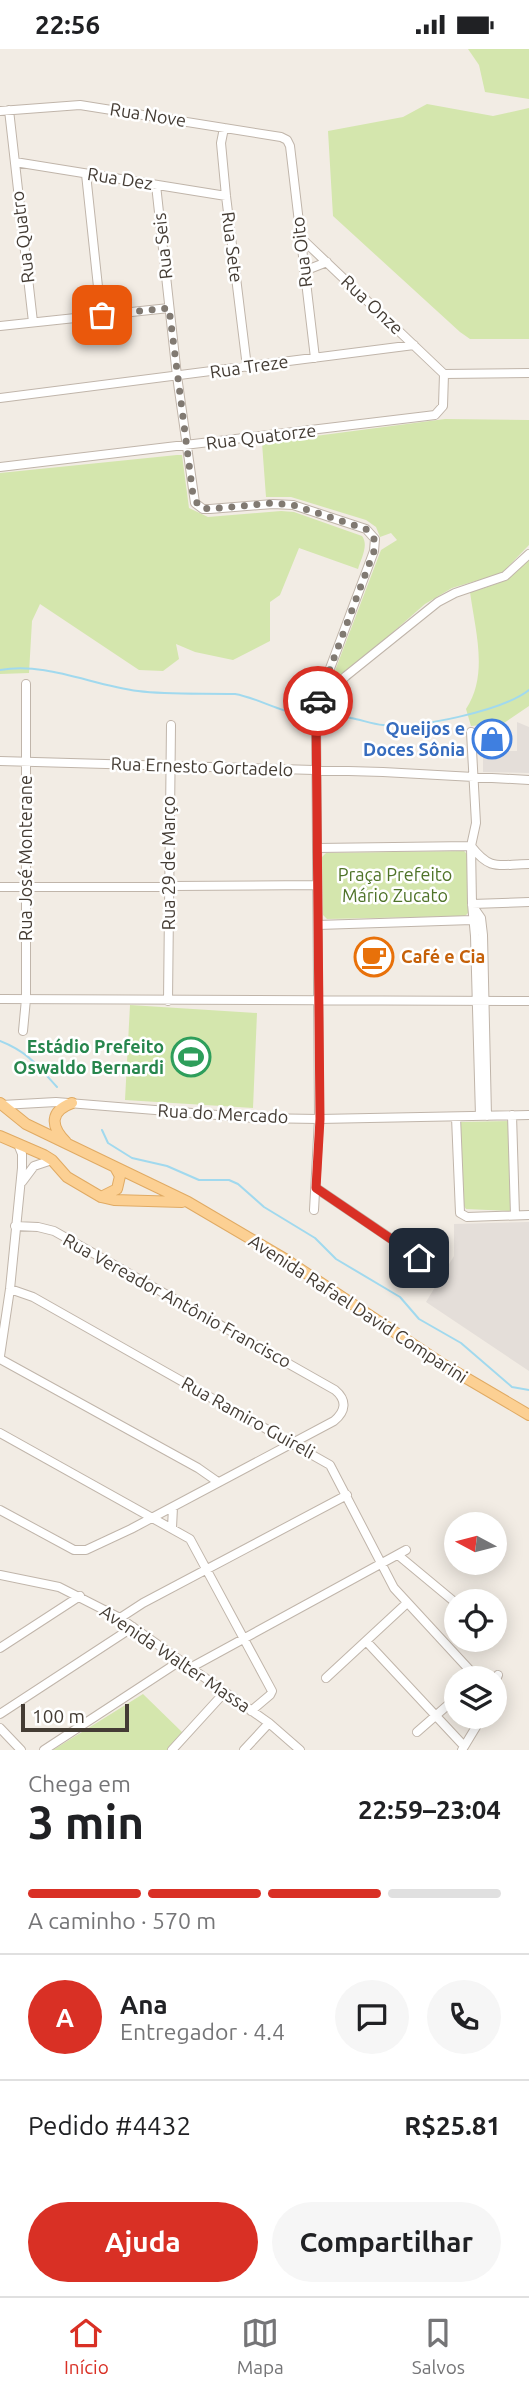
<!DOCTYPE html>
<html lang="pt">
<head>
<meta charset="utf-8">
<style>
  :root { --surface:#fff; --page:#f6f6f6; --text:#202124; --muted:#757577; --line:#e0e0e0; --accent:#d93025 }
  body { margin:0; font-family:Ubuntu,sans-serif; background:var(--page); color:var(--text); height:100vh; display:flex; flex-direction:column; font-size:26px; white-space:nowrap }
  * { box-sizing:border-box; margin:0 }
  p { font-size:23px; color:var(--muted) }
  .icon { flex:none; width:38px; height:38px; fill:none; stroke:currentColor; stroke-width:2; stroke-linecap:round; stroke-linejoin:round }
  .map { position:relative; height:1701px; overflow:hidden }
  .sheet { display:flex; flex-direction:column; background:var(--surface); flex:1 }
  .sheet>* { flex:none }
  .needle { width:46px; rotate:277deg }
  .tools { position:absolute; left:444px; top:1463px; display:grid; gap:14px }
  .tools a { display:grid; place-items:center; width:63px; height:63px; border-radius:50%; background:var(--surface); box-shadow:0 4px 18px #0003; font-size:35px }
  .scale { position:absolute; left:21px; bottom:18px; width:108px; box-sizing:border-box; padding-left:7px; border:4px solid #443c34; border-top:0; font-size:19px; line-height:24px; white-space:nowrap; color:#443c34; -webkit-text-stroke:5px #fff; paint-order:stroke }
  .pin { position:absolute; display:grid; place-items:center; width:60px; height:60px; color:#fff; margin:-30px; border-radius:14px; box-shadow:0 4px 10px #0006 }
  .courier { position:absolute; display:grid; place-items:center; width:70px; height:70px; margin:-35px; border:5px solid #d93025; border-radius:50%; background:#fff; color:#222; box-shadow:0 2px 9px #0007 }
  .head em { font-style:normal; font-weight:600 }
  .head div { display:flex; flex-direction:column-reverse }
  .head { display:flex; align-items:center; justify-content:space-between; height:119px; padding:0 28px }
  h1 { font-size:46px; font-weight:600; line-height:52px }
  .bar { display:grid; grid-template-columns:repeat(4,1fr); gap:10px 7px; align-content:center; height:84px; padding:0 28px }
  .bar i { height:9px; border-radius:5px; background:var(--line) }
  .bar .current { background:var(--accent) }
  .bar p { grid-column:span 4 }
  .line { display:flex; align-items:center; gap:18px; padding:0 28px; border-top:2px solid var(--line) }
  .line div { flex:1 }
  .round { display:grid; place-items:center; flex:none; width:74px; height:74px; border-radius:37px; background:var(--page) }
  .cta { display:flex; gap:14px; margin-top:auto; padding:14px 28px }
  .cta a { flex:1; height:80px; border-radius:42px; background:var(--accent); color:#fff; font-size:28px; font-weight:600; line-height:80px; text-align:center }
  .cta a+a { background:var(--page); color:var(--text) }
  .status { display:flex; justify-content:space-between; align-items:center; height:49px; padding:0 35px; background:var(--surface); direction:ltr }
  .status svg { height:19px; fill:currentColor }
  .tabs { display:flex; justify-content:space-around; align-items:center; height:98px; border-top:2px solid var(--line); background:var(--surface); font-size:19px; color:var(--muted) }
  .tabs a { display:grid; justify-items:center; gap:4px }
  .tabs .current { color:var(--accent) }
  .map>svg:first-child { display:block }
  .industrial { fill:#e4ded9 }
  .green { fill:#d4e6ad }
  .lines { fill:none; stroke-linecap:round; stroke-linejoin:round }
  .stream { stroke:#a1d9ee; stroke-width:2 }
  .minor-casing { stroke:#c0b5aa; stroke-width:10 }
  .major-casing { stroke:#e0aa63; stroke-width:12 }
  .minor { stroke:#fff; stroke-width:8 }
  .major { stroke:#fcd093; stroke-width:10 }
  .done { stroke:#817a72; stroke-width:7; stroke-dasharray:0 12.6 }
  .route { stroke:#d93025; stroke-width:9 }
  .labels { text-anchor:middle; stroke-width:5; stroke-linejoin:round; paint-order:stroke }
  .street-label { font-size:18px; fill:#443c34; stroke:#fff }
  .shop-label { font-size:18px; font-weight:bold; fill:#366cbe; stroke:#fff; text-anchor:end }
  .park-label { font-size:18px; fill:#4f7329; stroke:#fff }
  .food-label { font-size:18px; font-weight:bold; fill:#c56008; stroke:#fff; text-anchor:start }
  .leisure-label { font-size:18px; font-weight:bold; fill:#27864d; stroke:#fff; text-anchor:end }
</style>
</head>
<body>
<div class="status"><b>22:56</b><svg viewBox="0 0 49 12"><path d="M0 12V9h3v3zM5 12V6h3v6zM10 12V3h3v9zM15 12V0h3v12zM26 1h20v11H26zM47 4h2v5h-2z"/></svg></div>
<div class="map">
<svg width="529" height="1701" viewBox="0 0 529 1701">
  <rect width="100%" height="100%" fill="#f2ece4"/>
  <path class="industrial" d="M 517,673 L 529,678 L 529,724 L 483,723 L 483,702 L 517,702 Z
    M 529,1173 L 529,1322 L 426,1253 L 454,1207 L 454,1175 Z"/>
  <path class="green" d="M 468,0 L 529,0 L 529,50 L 485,43 L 479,16 Z
    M 427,55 L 493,67 L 529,59 L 529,290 L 470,290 L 460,283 L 333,167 L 328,82 L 403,68 Z
    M 445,370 L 529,371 L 529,496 L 502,524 L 452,539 L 425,555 L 328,640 L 381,501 L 397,491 L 391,484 L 380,488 L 376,478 L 366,471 L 291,448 L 266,448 L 262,394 Z
    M 177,406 L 182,406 L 189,459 L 208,468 L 281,462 L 294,463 L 362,487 C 369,496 361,510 358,520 L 299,499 L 280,546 L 270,553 L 270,592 L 233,611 L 195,603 L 176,595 L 179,610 L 163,622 L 139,621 L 40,555 L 32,572 L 29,624 L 0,625 L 0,424 Z
    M 529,510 L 529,657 L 504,674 L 471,677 L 466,660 C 489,625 475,581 470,543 C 499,535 508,533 529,510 Z
    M 464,802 L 467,805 L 468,864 L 465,867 L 327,870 L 323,866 L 322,808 L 326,804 Z
    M 130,956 L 257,964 L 253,1059 L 125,1051 Z
    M 510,1072 L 512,1162 L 466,1160 L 464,1157 L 460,1073 Z
    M 143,1645 L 183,1684 L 168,1701 L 53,1701 Z"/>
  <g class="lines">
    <path class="stream" d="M 0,621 C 47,613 91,636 138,642 C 169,646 203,644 235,645 C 259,649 282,665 306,665
      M 324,668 C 333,668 343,667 351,669 C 362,671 372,675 383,676 C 417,680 502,662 529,641
      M 0,992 C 28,1003 38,1017 57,1038
      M 102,1081 L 108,1094 L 132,1109 L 167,1117 L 199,1131 L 229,1131 L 238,1135 L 264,1158 L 315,1189 L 336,1210 L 400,1248 L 419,1270 L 461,1294 L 512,1338 L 529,1341"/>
    <defs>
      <path id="minor" d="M 9,61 L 33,273
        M 0,62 L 80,56 L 281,88 L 287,91 L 290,97 L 315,309
        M 224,79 L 221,94 L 226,147 L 247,318
        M 15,113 L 226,147
        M 86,125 L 101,266
        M 156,136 L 177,327 L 195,454 L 203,460 L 210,460 L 273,455 L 293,456 L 366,480 L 375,490 L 374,502 L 320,646 L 316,664 L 319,1070 L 314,1161
        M 300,188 L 444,325
        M 304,222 L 327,213
        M 0,277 L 169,259
        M 444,325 L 529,324
        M 0,349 L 414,296
        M 0,418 L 427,367 L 435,366 L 443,357 L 444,325
        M 317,655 L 346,627 L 438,553 L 455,544 L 505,527 L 529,505
        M 471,683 L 476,774 L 471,797 L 472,855 L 475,887 L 480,1067
        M 0,712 L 383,723 L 529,731
        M 471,797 C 491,823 499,815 529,815
        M 317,799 L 471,797
        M 0,838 L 317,836
        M 472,855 L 529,853
        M 472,856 L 481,869 L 483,886 L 487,1067
        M 318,876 L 472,871
        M 0,950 L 529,952
        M 168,952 L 171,676
        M 23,982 L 26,950 L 26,635
        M 2,1056 L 56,1053 L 254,1069 L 319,1070 L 529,1066
        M 512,1066 L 515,1166
        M 456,1068 L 460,1164 L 467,1168 L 529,1166
        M 22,1133 L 34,1117 L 52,1111
        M 316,1139 L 440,1223
        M 10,1240 L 33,1248 L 330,1416 L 394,1539 L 477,1629
        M 0,1307 L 10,1240 L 22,1119 L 22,1105 L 18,1095
        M 0,1310 L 198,1419 L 218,1433
        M 0,1384 L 190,1490 L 272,1642 L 270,1646 L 251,1662
        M 0,1461 L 74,1501 L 86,1501 L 131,1480 L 334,1372 C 346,1362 347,1351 335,1341 L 54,1182 L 38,1178 L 15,1177
        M 172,1479 L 173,1458
        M 398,1506 L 457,1555
        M 0,1526 L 59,1538 L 120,1569 L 269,1674 L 300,1701
        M 120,1569 L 143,1554 L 347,1446
        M 366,1592 L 464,1697
        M 0,1599 L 80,1547
        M 190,1619 L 406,1501
        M 326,1629 L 407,1554
        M 495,1633 L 498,1626
        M 0,1665 L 133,1578
        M 0,1679 L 21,1701
        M 417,1683 L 457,1648
        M 44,1701 L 180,1612
        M 172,1701 L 224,1644
        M 244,1701 L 269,1674
        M 462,1701 L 482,1668"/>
      <path id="major" d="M 0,1054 L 26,1075 L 188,1153 L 285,1210 L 444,1316 L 529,1366
        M 0,1087 L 44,1106 L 52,1111 L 67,1128 L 101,1148 L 114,1151 L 182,1153
        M 66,1093 C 50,1077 50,1062 72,1054
        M 101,1148 L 117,1140 L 120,1127 L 115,1118"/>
    </defs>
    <use href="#minor" class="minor-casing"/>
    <use href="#major" class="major-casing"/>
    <use href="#minor" class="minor"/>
    <use href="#major" class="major"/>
  </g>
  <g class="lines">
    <path class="done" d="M 102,266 L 169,259 L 193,446 L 199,458 L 210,460 L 273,454 L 293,456 L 366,480 L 374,490 L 374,502 L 318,652"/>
    <path class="route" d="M 318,652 L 316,664 L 320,1070 L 316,1139 L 419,1209"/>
  </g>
  <defs>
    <symbol id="shop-ring" viewBox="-11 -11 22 22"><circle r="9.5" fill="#fff" stroke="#3f7fe0" stroke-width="1.5"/><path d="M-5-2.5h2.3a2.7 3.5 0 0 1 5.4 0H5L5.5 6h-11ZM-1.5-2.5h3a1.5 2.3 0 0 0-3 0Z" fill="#3f7fe0"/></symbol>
    <symbol id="cafe-ring" viewBox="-11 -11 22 22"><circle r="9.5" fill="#fff" stroke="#e8710a" stroke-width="1.5"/><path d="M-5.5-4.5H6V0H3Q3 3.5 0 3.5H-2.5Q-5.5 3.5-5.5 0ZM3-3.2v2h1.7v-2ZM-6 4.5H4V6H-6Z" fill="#e8710a"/></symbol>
    <symbol id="stadium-ring" viewBox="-11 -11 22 22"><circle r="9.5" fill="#fff" stroke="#2e9e5b" stroke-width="1.5"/><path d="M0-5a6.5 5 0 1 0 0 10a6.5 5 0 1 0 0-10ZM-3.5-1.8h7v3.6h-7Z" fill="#2e9e5b"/></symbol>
  </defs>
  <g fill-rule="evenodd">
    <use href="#shop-ring" x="470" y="668" width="44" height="44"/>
    <use href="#cafe-ring" x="352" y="886" width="44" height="44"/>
    <use href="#stadium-ring" x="169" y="986" width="44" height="44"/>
  </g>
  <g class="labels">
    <g class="street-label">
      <text transform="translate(148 66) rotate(9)" y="6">Rua Nove</text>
      <text transform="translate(120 130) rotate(9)" y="6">Rua Dez</text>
      <text transform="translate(23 188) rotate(-97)" y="6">Rua Quatro</text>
      <text transform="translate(163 197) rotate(-96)" y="6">Rua Seis</text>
      <text transform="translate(232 198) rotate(83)" y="6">Rua Sete</text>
      <text transform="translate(302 203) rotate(-97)" y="6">Rua Oito</text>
      <text transform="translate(372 256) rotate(43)" y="6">Rua Onze</text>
      <text transform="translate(249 318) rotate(-8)" y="6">Rua Treze</text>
      <text transform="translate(261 388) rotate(-7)" y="6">Rua Quatorze</text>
      <text transform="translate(202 718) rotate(2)" y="6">Rua Ernesto Gortadelo</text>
      <text transform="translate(26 809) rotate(-90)" y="6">Rua José Monterane</text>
      <text transform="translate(169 814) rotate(-90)" y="6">Rua 29 de Março</text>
      <text transform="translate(223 1065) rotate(3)" y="6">Rua do Mercado</text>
      <text transform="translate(177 1252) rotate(29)" y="6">Rua Vereador Antônio Francisco</text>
      <text transform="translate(358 1260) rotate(33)" y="6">Avenida Rafael David Comparini</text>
      <text transform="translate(248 1369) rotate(29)" y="6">Rua Ramiro Guireli</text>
      <text transform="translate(175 1610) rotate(34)" y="6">Avenida Walter Massa</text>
    </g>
    <g class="shop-label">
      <text x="465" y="686">Queijos e<tspan x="465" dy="21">Doces Sônia</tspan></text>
    </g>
    <g class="park-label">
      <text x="395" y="832">Praça Prefeito<tspan x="395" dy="21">Mário Zucato</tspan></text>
    </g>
    <g class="food-label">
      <text x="401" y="914">Café e Cia</text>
    </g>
    <g class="leisure-label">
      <text x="164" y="1004">Estádio Prefeito<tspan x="164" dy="21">Oswaldo Bernardi</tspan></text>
    </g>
  </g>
</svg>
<div class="tools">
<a><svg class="needle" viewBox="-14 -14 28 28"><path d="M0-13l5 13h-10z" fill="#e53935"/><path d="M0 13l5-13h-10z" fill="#757577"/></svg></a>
<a><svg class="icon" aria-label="locate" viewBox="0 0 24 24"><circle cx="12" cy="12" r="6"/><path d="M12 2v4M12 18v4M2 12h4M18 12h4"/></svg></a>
<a><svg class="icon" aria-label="layers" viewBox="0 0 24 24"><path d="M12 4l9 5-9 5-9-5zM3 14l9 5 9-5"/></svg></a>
</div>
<div class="scale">100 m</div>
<div class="pin" style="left:102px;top:266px;background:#ea580c"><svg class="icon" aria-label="bag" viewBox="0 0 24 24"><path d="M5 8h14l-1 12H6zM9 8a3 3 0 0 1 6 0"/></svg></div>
<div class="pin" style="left:419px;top:1209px;background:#1f2937"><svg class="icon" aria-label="home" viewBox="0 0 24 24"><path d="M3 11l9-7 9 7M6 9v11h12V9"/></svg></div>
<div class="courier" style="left:318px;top:652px"><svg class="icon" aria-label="car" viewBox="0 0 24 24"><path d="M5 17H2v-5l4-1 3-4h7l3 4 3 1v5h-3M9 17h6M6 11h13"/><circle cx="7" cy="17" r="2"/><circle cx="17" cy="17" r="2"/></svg></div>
</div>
<section class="sheet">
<div class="head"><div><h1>3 min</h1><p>Chega em</p></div><em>22:59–23:04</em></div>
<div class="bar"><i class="current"></i><i class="current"></i><i class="current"></i><i></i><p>A caminho · 570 m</p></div>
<div class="line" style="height:126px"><b class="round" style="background:var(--accent);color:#fff">A</b><div><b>Ana</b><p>Entregador · 4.4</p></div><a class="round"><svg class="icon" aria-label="chat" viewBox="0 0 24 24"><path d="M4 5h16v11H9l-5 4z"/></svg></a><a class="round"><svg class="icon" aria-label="phone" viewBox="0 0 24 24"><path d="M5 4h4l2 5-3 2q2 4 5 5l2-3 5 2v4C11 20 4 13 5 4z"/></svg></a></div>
<div class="line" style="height:91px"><div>Pedido #4432</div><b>R$25.81</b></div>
<div class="cta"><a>Ajuda</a><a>Compartilhar</a></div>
</section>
<nav class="tabs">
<a class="current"><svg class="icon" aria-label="home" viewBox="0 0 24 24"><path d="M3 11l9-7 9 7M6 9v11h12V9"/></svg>Início</a>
<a><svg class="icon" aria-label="map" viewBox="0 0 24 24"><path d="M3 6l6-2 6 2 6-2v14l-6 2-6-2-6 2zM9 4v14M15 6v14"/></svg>Mapa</a>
<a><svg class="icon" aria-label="saved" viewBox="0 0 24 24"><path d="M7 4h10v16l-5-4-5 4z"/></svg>Salvos</a>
</nav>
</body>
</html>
